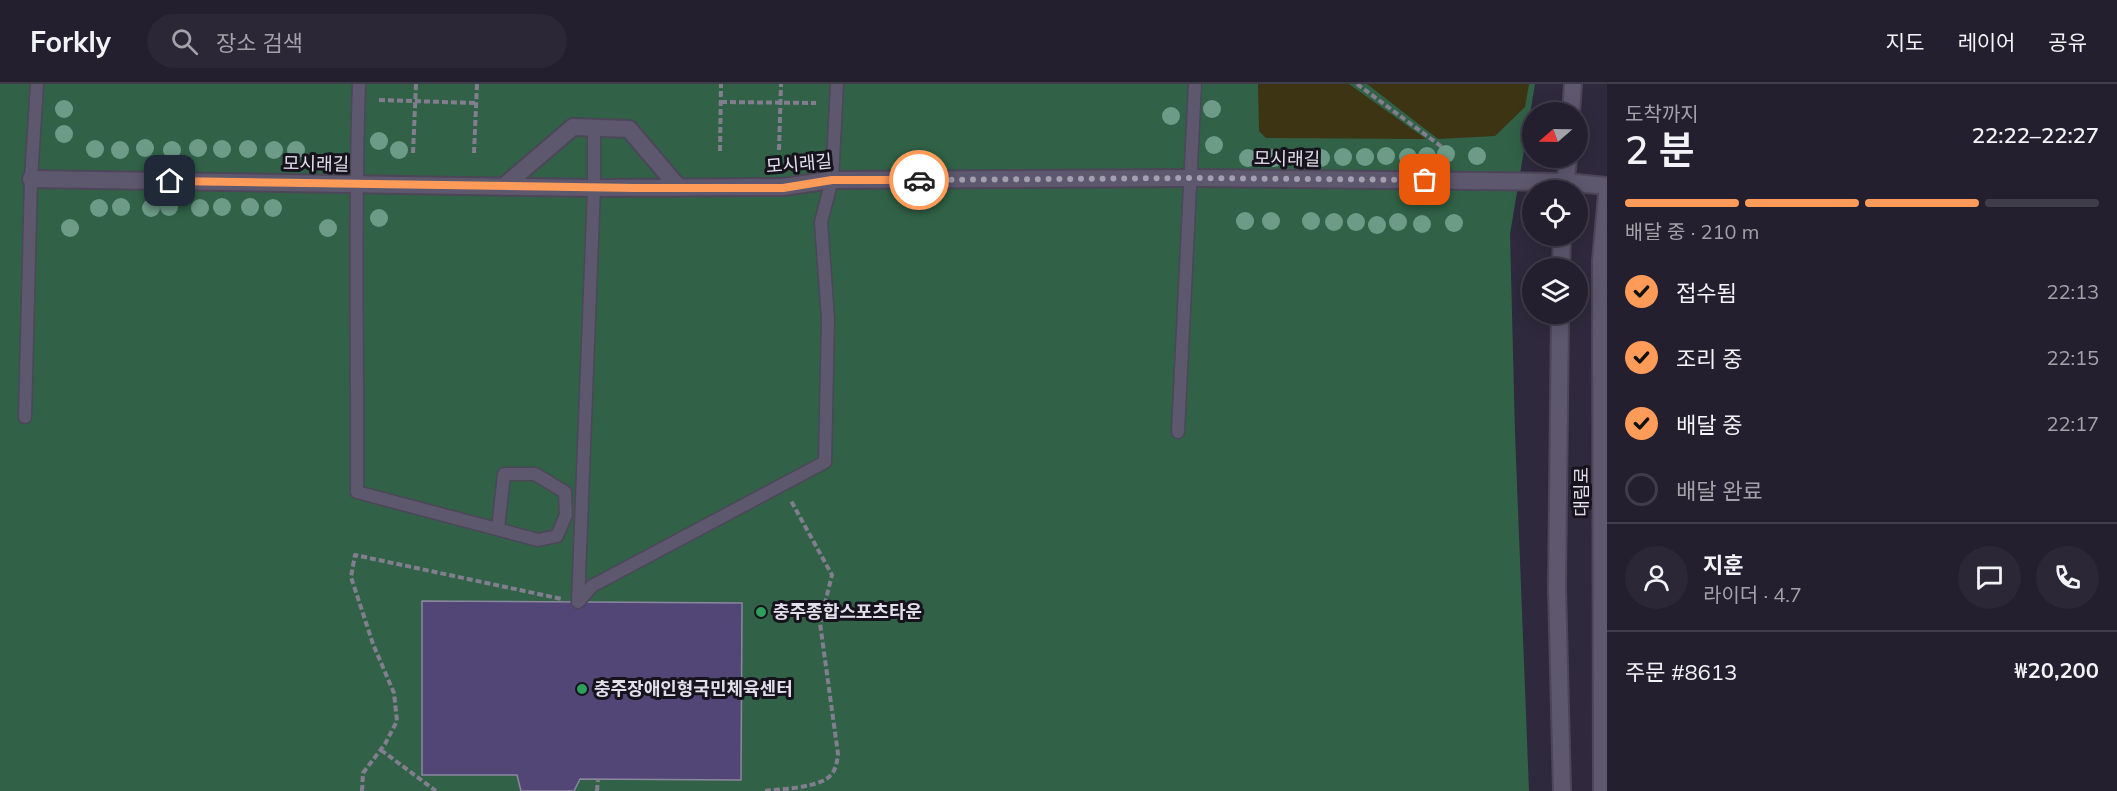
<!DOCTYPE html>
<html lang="ko">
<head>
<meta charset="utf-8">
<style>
  :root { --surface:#231f2e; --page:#2b2736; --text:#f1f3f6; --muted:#a3a2aa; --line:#403d4a; --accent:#fe9b59 }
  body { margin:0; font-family:Mulish,"Noto Sans KR",sans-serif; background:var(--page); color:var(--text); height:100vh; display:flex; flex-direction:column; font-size:22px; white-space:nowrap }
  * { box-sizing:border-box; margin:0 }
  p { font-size:20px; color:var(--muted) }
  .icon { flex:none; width:33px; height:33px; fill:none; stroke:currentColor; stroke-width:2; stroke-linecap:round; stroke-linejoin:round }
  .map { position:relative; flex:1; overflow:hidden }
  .side { display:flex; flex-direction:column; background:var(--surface); width:510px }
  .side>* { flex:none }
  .needle { width:39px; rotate:250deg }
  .tools { position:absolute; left:1522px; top:18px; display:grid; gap:12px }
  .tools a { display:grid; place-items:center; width:66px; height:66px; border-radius:50%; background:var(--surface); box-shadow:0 3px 15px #0003,0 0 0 2px var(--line); font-size:30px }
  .pin { position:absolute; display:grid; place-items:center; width:51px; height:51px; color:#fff; margin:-26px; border-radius:12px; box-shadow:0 3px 9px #0006 }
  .courier { position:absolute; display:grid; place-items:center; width:60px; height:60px; margin:-30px; border:4px solid #fe9b59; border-radius:50%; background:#fff; color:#222; box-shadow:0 2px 8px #0007 }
  .head em { font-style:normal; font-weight:600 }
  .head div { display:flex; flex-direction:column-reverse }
  .head { display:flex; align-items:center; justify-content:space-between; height:102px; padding:0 18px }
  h1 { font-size:39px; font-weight:600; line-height:45px }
  .bar { display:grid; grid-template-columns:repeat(4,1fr); gap:9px 6px; align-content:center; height:72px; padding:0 18px }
  .bar i { height:8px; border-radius:4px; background:var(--line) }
  .bar .current { background:var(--accent) }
  .bar p { grid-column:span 4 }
  .line { display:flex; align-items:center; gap:15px; padding:0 18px; border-top:2px solid var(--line) }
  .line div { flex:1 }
  .round { display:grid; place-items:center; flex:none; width:63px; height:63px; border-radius:32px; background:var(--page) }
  ol { padding:0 18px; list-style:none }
  li { display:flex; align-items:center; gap:18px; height:66px }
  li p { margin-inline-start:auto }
  li .icon { padding:6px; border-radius:50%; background:var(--accent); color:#111; stroke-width:4 }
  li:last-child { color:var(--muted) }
  li i { width:33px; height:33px; border:3px solid var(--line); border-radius:50% }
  header { display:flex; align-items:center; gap:36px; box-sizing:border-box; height:84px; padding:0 30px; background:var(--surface); border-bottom:2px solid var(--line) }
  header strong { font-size:28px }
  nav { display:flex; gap:33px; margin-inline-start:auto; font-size:21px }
  .search { width:420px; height:54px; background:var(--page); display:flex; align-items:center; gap:15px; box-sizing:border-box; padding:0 21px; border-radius:33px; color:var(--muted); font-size:22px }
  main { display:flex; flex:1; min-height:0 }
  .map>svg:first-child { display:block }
  .green { fill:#316247 }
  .sand { fill:#3c3413 }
  .building { fill:#524676; stroke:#8b869f; stroke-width:1.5 }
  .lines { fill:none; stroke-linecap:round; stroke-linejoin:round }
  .service-casing { stroke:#4c4658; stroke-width:15 }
  .minor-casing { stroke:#4c4658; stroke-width:20 }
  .tertiary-casing { stroke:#4c4658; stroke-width:20 }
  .path { stroke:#837e8f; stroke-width:4; stroke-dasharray:6 3; stroke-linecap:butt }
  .service { stroke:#5e586f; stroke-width:12 }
  .minor { stroke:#5e586f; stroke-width:16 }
  .tertiary { stroke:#5e586f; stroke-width:16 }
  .tree { fill:#6d9b88 }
  .done { stroke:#a39faf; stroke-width:6; stroke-dasharray:0 10.8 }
  .route { stroke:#fe9b59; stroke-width:8 }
  .leisure-dot { fill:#2e9e5b; stroke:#16131d; stroke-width:2 }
  .labels { text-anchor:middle; stroke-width:6; stroke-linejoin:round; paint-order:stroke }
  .street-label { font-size:18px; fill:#e2deec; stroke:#16131d }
  .poi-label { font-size:18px; font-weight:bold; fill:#e2deec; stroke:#16131d; text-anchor:start }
</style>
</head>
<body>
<header>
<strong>Forkly</strong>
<div class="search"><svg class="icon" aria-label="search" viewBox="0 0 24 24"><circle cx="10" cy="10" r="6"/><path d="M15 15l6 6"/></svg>장소 검색</div>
<nav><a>지도</a><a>레이어</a><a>공유</a></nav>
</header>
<main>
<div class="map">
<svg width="1607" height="707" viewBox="0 0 1607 707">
  <rect width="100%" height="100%" fill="#2f293d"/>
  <path class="green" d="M 0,0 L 1535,0 L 1510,150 L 1515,349 L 1529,707 L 0,707 Z"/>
  <path class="sand" d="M 1258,0 L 1349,0 L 1426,55 L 1266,54 L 1259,47 Z
    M 1367,0 L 1529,0 L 1525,23 L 1495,52 L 1438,55 Z"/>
  <path class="building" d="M 422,517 L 742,519 L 741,696 L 580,695 L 574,707 L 521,707 L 517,691 L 422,691 Z"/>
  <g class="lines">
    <defs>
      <path id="service" d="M 359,0 C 354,136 358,272 357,408 L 538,456 L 557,452 L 566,431 L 565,408 L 535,390 L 504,390 L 498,445
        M 25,333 L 31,95 L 37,0
        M 1178,348 L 1195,0
        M 578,518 L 592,502 L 825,378 L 828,235 L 821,138 L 832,96 L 837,0
        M 578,518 L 594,104 L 594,43"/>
      <path id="minor" d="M 31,95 L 594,104 L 783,103 L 832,96 L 1191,94 L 1566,98 L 1607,102
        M 503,103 L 573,43 L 629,45 L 679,104"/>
      <path id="tertiary" d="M 1571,28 L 1573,0
        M 1565,106 L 1568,74
        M 1561,184 L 1562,152
        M 1560,230 L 1557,503 L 1562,707
        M 1602,707 L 1601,177 L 1607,110"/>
    </defs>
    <use href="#service" class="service-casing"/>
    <use href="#minor" class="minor-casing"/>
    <use href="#tertiary" class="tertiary-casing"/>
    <path class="path" d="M 1357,0 L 1442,63
      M 379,16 L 476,19
      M 721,18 L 816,19
      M 779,66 L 781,0
      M 720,67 L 721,0
      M 413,69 L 416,0
      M 474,69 L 477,0
      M 381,666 L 436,707
      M 362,707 L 363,689 L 385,660 L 397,637 L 394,609 L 373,560 L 351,493 L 355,471 L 562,515
      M 597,707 L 598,695
      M 765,707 C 781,705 812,704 826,695 C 835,690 837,680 838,670 L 820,539 L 832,491 L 790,415"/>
    <use href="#service" class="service"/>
    <use href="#minor" class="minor"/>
    <use href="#tertiary" class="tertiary"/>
  </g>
  <g class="tree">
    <circle cx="64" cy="25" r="9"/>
    <circle cx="1212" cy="25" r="9"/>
    <circle cx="1171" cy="32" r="9"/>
    <circle cx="64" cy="50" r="9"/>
    <circle cx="379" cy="57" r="9"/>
    <circle cx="1214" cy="61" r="9"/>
    <circle cx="145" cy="64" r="9"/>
    <circle cx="198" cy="64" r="9"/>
    <circle cx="95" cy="65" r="9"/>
    <circle cx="222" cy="65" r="9"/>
    <circle cx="248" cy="65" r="9"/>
    <circle cx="120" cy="66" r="9"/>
    <circle cx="172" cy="66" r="9"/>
    <circle cx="274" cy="66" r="9"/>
    <circle cx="296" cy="66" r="9"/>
    <circle cx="399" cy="66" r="9"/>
    <circle cx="1446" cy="70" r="9"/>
    <circle cx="1386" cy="72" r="9"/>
    <circle cx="1427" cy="72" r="9"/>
    <circle cx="1477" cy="72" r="9"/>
    <circle cx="1343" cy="73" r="9"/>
    <circle cx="1365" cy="73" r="9"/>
    <circle cx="1408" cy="73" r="9"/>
    <circle cx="1248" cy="74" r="9"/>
    <circle cx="1274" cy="74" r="9"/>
    <circle cx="1297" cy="74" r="9"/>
    <circle cx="1321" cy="74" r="9"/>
    <circle cx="121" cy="123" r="9"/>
    <circle cx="169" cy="123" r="9"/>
    <circle cx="222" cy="123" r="9"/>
    <circle cx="250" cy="123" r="9"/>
    <circle cx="99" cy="124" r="9"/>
    <circle cx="151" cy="124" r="9"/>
    <circle cx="200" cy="124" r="9"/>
    <circle cx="273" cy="124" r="9"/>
    <circle cx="379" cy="134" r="9"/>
    <circle cx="1245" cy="137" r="9"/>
    <circle cx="1271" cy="137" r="9"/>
    <circle cx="1311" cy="137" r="9"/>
    <circle cx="1334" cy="138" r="9"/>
    <circle cx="1356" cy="138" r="9"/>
    <circle cx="1398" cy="138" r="9"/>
    <circle cx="1454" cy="139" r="9"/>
    <circle cx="1422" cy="140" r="9"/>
    <circle cx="1377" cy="141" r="9"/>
    <circle cx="70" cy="144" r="9"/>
    <circle cx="328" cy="144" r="9"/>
  </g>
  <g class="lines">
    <path class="done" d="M 919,96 L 1191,94 L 1425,96"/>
    <path class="route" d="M 170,97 L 636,104 L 783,104 L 832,96 L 919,96"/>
  </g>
  <g class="leisure-dot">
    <circle cx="761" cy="528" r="6"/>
    <circle cx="582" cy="605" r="6"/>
  </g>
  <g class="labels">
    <g class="street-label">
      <text transform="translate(1287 75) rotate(1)" y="6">모시래길</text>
      <text transform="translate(316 80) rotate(1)" y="6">모시래길</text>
      <text transform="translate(799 80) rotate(-5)" y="6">모시래길</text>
      <text transform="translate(1582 408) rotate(-90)" y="6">대림로</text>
    </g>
    <g class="poi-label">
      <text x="773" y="534">충주종합스포츠타운</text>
      <text x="594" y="611">충주장애인형국민체육센터</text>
    </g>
  </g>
</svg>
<div class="tools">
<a><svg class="needle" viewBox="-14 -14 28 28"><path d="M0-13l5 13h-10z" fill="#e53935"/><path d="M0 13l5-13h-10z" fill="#a3a2aa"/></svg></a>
<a><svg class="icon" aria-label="locate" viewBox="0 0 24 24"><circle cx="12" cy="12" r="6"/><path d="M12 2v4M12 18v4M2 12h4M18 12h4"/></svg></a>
<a><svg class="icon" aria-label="layers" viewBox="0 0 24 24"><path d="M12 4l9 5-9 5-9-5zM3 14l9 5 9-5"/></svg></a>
</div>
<div class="pin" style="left:1425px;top:96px;background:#ea580c"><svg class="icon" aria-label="bag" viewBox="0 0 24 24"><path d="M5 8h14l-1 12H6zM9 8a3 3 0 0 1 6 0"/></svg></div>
<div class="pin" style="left:170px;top:97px;background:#1f2937"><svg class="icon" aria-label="home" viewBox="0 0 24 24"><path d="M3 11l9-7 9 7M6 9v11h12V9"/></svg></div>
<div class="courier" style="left:919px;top:96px"><svg class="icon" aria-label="car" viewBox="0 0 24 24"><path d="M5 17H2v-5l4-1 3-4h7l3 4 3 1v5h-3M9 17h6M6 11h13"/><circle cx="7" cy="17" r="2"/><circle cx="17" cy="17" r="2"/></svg></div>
</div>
<section class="side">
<div class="head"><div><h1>2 분</h1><p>도착까지</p></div><em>22:22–22:27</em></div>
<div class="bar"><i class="current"></i><i class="current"></i><i class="current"></i><i></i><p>배달 중 · 210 m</p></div>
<ol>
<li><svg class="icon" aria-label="check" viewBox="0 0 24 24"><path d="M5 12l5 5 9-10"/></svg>접수됨<p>22:13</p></li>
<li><svg class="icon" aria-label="check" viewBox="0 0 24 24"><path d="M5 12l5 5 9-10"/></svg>조리 중<p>22:15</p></li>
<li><svg class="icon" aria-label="check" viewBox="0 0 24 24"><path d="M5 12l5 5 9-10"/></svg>배달 중<p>22:17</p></li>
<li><i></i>배달 완료</li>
</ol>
<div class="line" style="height:108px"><a class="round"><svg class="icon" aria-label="person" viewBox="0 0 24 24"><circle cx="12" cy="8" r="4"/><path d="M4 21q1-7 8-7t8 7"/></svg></a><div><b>지훈</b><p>라이더 · 4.7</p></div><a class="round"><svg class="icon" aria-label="chat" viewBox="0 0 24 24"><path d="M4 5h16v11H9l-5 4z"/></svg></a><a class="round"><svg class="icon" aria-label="phone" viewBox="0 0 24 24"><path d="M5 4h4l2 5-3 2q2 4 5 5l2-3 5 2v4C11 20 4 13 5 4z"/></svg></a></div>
<div class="line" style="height:78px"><div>주문 #8613</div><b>₩20,200</b></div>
</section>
</main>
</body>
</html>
